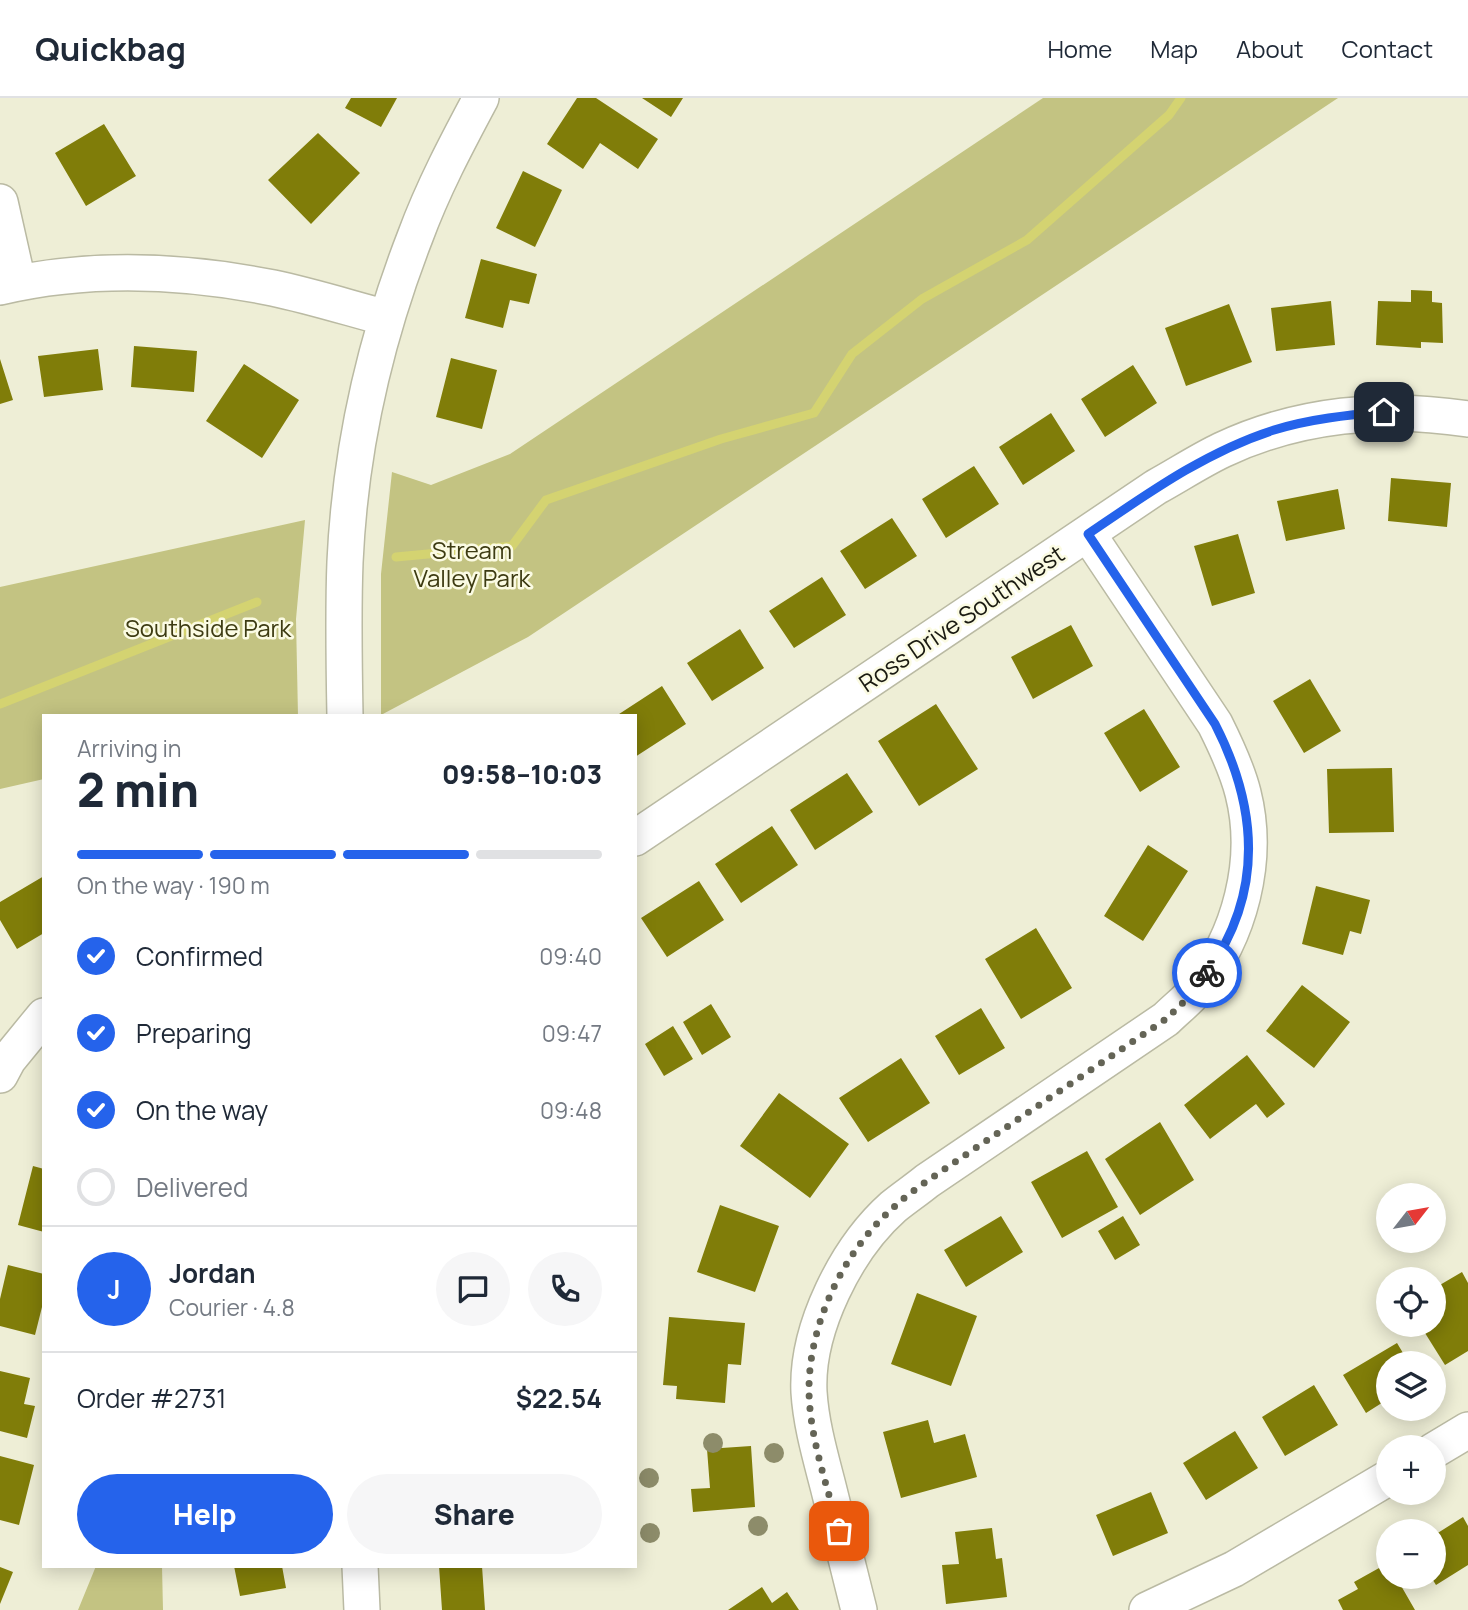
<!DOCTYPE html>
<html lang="en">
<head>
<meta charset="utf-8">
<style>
  :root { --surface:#fff; --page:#f6f6f7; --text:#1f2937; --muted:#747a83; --line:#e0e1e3; --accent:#2563eb }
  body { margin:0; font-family:Manrope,sans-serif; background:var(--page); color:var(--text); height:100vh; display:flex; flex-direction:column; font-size:26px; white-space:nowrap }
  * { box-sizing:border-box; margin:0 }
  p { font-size:23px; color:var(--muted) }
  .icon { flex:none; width:38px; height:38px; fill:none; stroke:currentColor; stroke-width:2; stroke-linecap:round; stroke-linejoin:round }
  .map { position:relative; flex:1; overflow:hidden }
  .panel { position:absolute; left:42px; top:616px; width:595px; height:854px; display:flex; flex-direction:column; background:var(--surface); border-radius:0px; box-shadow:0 4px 18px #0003 }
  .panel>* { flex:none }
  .needle { width:46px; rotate:59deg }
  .tools { position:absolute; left:1376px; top:1085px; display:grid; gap:14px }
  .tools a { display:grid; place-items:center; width:70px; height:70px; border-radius:50%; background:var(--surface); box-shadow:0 4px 18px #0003; font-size:35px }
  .pin { position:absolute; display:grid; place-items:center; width:60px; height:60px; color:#fff; margin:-30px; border-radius:14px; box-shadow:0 4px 10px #0006 }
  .courier { position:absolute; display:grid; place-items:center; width:70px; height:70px; margin:-35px; border:5px solid #2563eb; border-radius:50%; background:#fff; color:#222; box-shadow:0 2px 9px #0007 }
  .overview em { font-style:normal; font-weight:800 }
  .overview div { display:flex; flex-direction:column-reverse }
  .overview { display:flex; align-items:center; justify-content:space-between; height:119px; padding:0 35px }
  h1 { font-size:46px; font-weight:800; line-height:52px }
  .bar { display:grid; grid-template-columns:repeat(4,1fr); gap:10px 7px; align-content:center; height:84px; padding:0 35px }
  .bar i { height:9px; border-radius:5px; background:var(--line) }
  .bar .current { background:var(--accent) }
  .bar p { grid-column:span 4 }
  .line { display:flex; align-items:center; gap:18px; padding:0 35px; border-top:2px solid var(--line) }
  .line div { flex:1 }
  .round { display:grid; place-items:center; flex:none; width:74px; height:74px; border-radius:37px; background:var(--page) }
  ol { padding:0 35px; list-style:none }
  li { display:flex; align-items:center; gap:21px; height:77px }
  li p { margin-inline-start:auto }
  li .icon { padding:7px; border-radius:50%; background:var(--accent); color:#fff; stroke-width:4 }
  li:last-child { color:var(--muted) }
  li i { width:38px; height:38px; border:4px solid var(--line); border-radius:50% }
  .button { display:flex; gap:14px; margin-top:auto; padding:14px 35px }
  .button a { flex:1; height:80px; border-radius:42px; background:var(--accent); color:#fff; font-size:28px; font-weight:800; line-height:80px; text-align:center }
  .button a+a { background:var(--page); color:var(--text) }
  header { display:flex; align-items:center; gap:42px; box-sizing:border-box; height:98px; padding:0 35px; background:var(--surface); border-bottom:2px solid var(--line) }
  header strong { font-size:33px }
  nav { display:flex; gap:38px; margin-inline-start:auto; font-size:24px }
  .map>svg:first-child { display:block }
  .green { fill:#c3c382 }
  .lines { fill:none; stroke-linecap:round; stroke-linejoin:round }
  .stream { stroke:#d4d371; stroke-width:9 }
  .building { fill:#807d09 }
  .minor-casing { stroke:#babaa3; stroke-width:38 }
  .minor { stroke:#fff; stroke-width:35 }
  .tree { fill:#8d8c6a }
  .done { stroke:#646456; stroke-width:7; stroke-dasharray:0 12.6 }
  .route { stroke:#2563eb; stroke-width:9 }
  .labels { text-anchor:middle; stroke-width:5; stroke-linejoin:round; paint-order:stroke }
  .park-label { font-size:24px; fill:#3d3b12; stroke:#fbfbe3 }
  .street-label { font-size:24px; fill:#1a1a11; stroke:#fbfbe3 }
</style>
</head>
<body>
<header>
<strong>Quickbag</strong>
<nav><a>Home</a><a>Map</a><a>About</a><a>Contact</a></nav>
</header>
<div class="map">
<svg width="1468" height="1512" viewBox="0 0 1468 1512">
  <rect width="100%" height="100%" fill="#eeeed6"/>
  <path class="green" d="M 1043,0 L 1338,0 L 528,539 L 381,617 L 381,476 L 392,374 L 431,387 L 510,356 Z
    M 305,422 L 296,521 L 298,618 L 44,618 L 44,681 L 0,691 L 0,489 Z
    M 96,1468 L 162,1468 L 163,1512 L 78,1512 Z"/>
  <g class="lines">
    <path class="stream" d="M 396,459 L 512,448 L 546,402 L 721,341 L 814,315 L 852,256 L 922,201 L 1027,142 L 1169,17 L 1181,0
      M 0,606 L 257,504"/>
  </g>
  <path class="building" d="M 351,0 L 397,0 L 381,29 L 345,10 Z
    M 577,0 L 596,0 L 658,41 L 638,71 L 600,45 L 583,71 L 547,46 Z
    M 642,0 L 683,0 L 671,19 Z
    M 104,26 L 136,78 L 86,108 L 55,55 Z
    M 318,35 L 360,75 L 311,126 L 268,82 Z
    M 523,73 L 562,92 L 535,149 L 496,130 Z
    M 481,161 L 537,176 L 529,206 L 510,202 L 503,230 L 465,220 Z
    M 1411,192 L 1432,193 L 1432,204 L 1442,205 L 1443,245 L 1421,244 L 1421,250 L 1376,247 L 1378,203 L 1411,204 Z
    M 1331,203 L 1335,247 L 1276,253 L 1271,210 Z
    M 1229,206 L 1252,264 L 1186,288 L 1165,230 Z
    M 134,248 L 197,253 L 194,294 L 131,289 Z
    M 98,251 L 103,292 L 44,299 L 38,258 Z
    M 451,260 L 497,272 L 482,331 L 436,319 Z
    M 0,261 L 13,302 L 0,306 Z
    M 244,266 L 299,302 L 262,360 L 206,323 Z
    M 1133,267 L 1157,305 L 1105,339 L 1081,301 Z
    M 1051,315 L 1075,353 L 1023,387 L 999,349 Z
    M 974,368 L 999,406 L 946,440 L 922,401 Z
    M 1391,380 L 1451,385 L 1447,429 L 1388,423 Z
    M 1338,391 L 1345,431 L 1286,443 L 1277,403 Z
    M 892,420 L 917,458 L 865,491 L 840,453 Z
    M 1238,436 L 1255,495 L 1212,508 L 1194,448 Z
    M 822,479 L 846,517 L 794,550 L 769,513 Z
    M 1071,527 L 1093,568 L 1033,601 L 1011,559 Z
    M 740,531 L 764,570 L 712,603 L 687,565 Z
    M 1310,581 L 1341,633 L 1304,655 L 1273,603 Z
    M 662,588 L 686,626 L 635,659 L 635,618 L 616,618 Z
    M 936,606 L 978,671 L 919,708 L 878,643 Z
    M 1144,611 L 1180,669 L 1140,694 L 1104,635 Z
    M 1392,670 L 1394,734 L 1329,735 L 1327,671 Z
    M 847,675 L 873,714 L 815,752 L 790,712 Z
    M 772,728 L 798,767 L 741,805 L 715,766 Z
    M 1148,747 L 1188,773 L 1143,843 L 1104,818 Z
    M 44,778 L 44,835 L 17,851 L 0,822 L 0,804 Z
    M 699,783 L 724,822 L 667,859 L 641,820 Z
    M 1316,788 L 1370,802 L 1361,836 L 1350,833 L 1343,857 L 1302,846 Z
    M 1036,830 L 1072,890 L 1021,921 L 985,861 Z
    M 1302,887 L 1350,924 L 1314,970 L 1266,933 Z
    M 711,906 L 731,939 L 702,957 L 683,924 Z
    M 981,910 L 1005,950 L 959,977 L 935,938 Z
    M 673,928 L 693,961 L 664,978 L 645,946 Z
    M 1247,957 L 1285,1006 L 1267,1020 L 1256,1006 L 1210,1041 L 1184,1007 Z
    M 901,960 L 930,1005 L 868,1044 L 839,1000 Z
    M 779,995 L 849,1046 L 810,1100 L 740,1048 Z
    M 1160,1024 L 1194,1082 L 1140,1117 L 1105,1061 Z
    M 1087,1053 L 1118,1109 L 1062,1140 L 1031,1084 Z
    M 33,1068 L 44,1071 L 44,1134 L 18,1127 Z
    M 720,1107 L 779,1128 L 755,1194 L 697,1174 Z
    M 1001,1118 L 1023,1154 L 966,1189 L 944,1152 Z
    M 1123,1118 L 1140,1147 L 1115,1162 L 1098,1133 Z
    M 8,1167 L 44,1176 L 44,1201 L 35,1237 L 0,1228 L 0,1201 Z
    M 1462,1174 L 1468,1185 L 1468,1253 L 1445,1267 L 1420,1227 L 1433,1227 L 1433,1191 Z
    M 917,1195 L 977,1218 L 951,1288 L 891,1266 Z
    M 669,1219 L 745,1225 L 741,1267 L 728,1266 L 725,1305 L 676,1301 L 677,1288 L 663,1287 Z
    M 1397,1245 L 1409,1265 L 1388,1265 L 1388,1301 L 1366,1315 L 1343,1277 Z
    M 0,1273 L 30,1280 L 24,1306 L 35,1308 L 27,1340 L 0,1333 Z
    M 1314,1287 L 1338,1327 L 1285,1358 L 1262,1319 Z
    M 928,1322 L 934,1345 L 965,1336 L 977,1379 L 901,1400 L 883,1334 Z
    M 1235,1333 L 1258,1370 L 1206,1402 L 1183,1365 Z
    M 751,1348 L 755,1409 L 693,1414 L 691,1391 L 710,1390 L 707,1351 Z
    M 0,1358 L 34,1367 L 19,1427 L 0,1422 Z
    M 1151,1394 L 1168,1435 L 1113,1458 L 1096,1417 Z
    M 1463,1419 L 1468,1428 L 1468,1467 L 1436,1487 L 1431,1479 L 1433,1479 L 1433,1438 Z
    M 992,1430 L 996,1461 L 1002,1460 L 1007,1499 L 946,1506 L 942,1467 L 959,1466 L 955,1434 Z
    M 1388,1465 L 1388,1479 L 1396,1479 L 1415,1512 L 1343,1512 L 1338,1502 L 1358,1491 L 1354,1484 Z
    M 234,1468 L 282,1468 L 286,1490 L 240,1498 Z
    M 439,1468 L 482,1468 L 485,1512 L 442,1512 Z
    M 0,1469 L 13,1474 L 0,1506 Z
    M 762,1489 L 772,1505 L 787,1494 L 799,1512 L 728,1512 Z"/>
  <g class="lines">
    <defs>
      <path id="minor" d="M 0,104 L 18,184
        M 0,189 C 90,168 183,172 273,190 C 311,198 349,210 387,220
        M 345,618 C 344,567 343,515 345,464 C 350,354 375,242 415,139 C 433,90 457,45 481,0
        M 635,740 L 1156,389 C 1178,377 1199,363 1222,352 C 1298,316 1385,308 1468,321
        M 0,977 L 8,962 L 44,918
        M 1433,1353 L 1468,1332
        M 360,1468 L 362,1512
        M 859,1512 C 849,1471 838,1429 828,1388 C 820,1357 811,1326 809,1294 C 806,1231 846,1151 893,1109 C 904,1100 916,1092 927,1083 L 1166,921 C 1176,911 1188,902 1197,891 C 1240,838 1260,762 1243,695 C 1237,671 1226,648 1215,626 L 1088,436
        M 1147,1512 L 1234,1471 L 1388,1380"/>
    </defs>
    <use href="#minor" class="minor-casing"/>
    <use href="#minor" class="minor"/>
  </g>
  <g class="tree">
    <circle cx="713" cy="1345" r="10"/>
    <circle cx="774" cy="1355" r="10"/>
    <circle cx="649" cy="1380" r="10"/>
    <circle cx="758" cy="1428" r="10"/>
    <circle cx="650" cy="1435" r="10"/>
  </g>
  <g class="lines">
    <path class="done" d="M 839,1433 C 827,1387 809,1338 809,1291 C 809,1225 844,1153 893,1110 C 903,1100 915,1092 927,1083 L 1166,921 L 1196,892 L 1207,875"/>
    <path class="route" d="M 1207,875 C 1264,795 1258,710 1215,626 L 1088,436 C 1147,396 1205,354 1274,332 C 1310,321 1347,317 1384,314"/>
  </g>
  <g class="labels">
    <g class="park-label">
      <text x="472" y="461">Stream<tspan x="472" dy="28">Valley Park</tspan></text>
      <text x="208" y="539">Southside Park</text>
    </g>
    <g class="street-label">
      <text transform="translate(962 521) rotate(-34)" y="8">Ross Drive Southwest</text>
    </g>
  </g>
</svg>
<div class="tools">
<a><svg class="needle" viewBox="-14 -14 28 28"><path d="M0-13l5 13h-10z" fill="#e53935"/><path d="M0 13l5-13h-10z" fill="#747a83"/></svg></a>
<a><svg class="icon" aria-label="locate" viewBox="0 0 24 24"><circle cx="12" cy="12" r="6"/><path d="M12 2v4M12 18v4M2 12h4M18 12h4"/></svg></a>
<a><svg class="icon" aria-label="layers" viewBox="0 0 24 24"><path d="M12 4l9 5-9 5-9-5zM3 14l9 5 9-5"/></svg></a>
<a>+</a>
<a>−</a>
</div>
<div class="pin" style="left:839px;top:1433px;background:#ea580c"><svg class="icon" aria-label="bag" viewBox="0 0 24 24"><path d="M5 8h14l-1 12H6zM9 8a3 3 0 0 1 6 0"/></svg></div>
<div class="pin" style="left:1384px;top:314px;background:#1f2937"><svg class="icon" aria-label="home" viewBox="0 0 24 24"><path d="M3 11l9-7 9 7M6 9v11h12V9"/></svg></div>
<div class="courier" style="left:1207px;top:875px"><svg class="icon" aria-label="bike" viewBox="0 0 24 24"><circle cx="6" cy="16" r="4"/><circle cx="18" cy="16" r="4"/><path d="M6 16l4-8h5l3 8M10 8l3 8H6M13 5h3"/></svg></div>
<section class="panel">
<div class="overview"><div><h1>2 min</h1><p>Arriving in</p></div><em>09:58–10:03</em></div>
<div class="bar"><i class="current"></i><i class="current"></i><i class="current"></i><i></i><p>On the way · 190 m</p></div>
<ol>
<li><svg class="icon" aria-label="check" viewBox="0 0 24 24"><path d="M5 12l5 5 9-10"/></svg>Confirmed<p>09:40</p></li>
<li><svg class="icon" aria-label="check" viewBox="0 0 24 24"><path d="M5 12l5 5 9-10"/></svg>Preparing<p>09:47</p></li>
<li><svg class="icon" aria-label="check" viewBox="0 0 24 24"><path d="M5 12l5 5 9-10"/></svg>On the way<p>09:48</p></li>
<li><i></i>Delivered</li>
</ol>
<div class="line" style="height:126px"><b class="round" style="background:var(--accent);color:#fff">J</b><div><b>Jordan</b><p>Courier · 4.8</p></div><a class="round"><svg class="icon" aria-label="chat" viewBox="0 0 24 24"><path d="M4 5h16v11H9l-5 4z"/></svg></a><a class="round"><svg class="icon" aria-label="phone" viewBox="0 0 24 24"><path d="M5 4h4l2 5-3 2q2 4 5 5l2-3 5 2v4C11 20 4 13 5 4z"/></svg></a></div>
<div class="line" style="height:91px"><div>Order #2731</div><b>$22.54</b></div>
<div class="button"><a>Help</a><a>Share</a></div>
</section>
</div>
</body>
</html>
